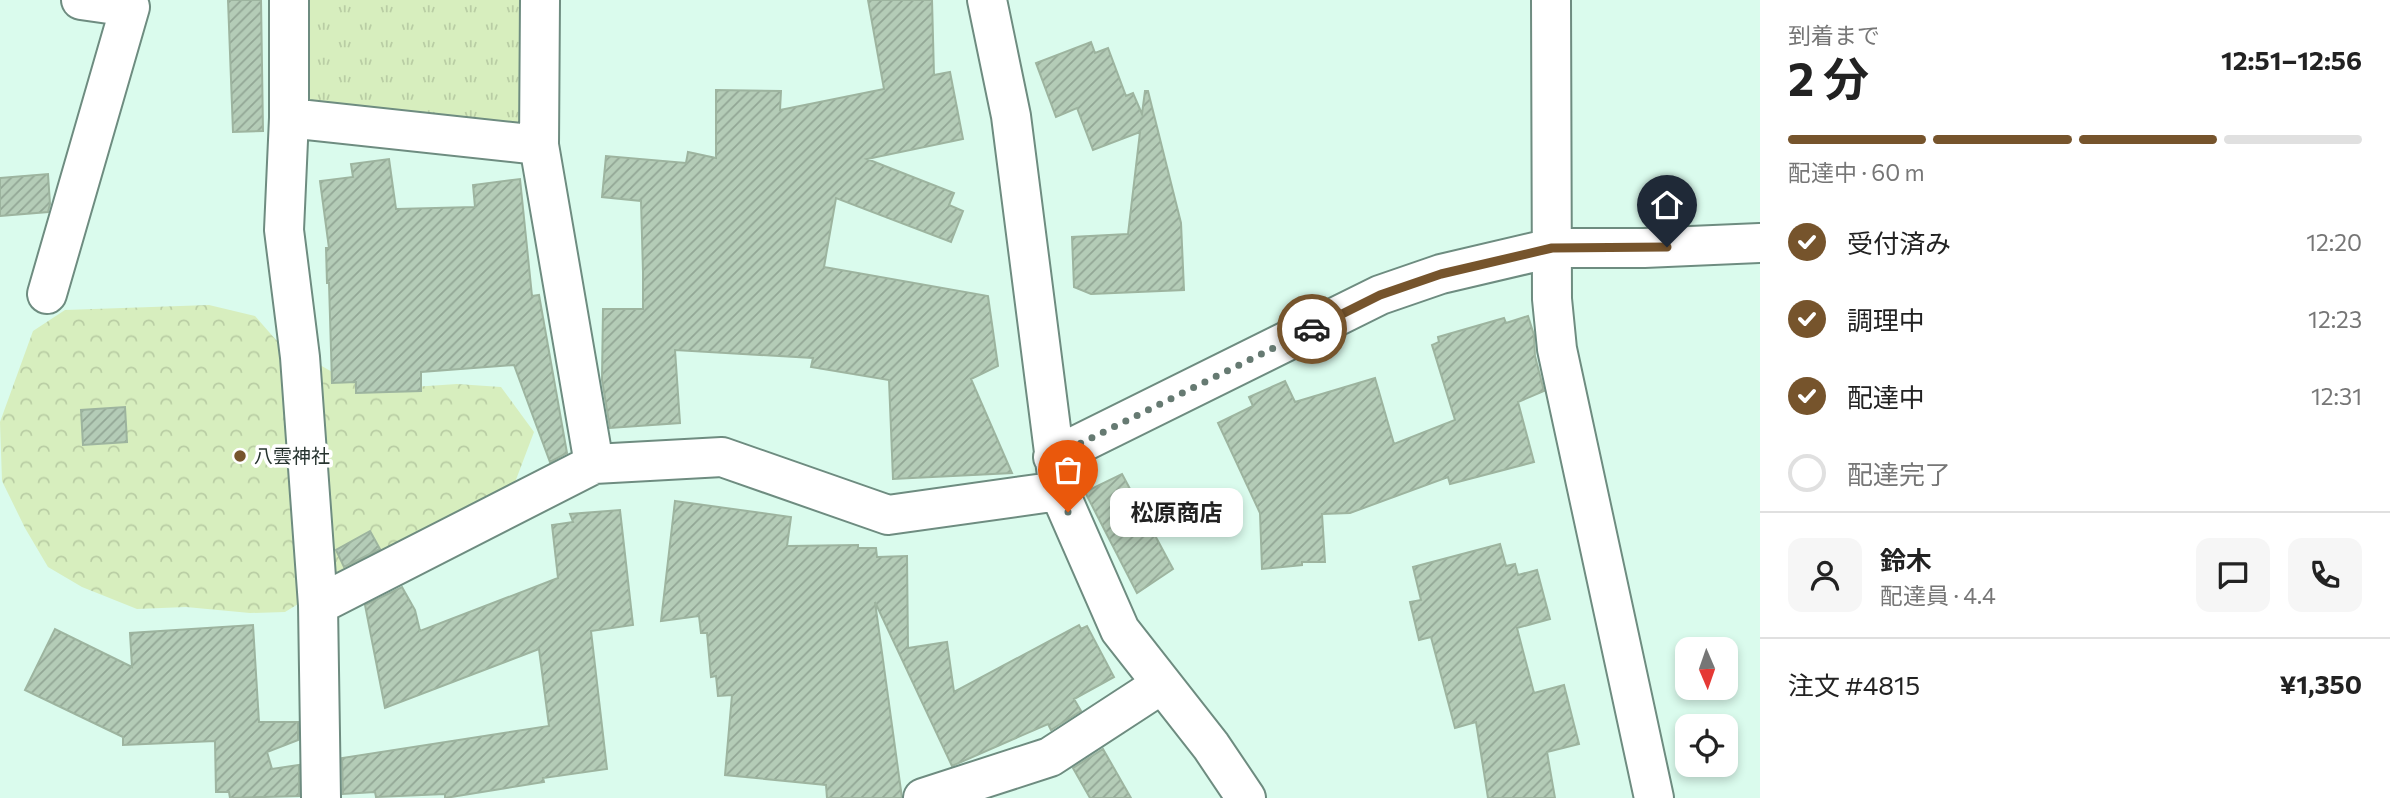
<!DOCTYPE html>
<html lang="ja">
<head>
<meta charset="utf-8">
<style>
  :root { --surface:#fff; --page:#f6f6f6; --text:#222; --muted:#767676; --line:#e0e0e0; --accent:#76542c }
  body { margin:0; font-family:Commissioner,"Noto Sans JP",sans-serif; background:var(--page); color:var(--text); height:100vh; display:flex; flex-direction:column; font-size:26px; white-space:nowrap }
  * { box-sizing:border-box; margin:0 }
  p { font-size:23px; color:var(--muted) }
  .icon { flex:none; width:38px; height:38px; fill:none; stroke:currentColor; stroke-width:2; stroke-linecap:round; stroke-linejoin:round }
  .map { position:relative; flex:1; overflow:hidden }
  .panel { display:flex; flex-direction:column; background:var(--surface); width:630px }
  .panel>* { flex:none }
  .needle { width:46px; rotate:178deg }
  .fabs { position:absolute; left:1675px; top:637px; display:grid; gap:14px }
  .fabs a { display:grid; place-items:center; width:63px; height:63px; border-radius:14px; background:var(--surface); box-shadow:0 4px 10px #0003; font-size:35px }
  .pin { position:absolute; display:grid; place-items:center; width:60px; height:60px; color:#fff; margin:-72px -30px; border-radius:50% 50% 50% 0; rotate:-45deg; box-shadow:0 0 7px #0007 }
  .pin .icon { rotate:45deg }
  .courier { position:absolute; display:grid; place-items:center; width:70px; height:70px; margin:-35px; border:5px solid #76542c; border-radius:50%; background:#fff; color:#222; box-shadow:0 2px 9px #0007 }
  .bubble { position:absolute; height:49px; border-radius:14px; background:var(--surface); box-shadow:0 4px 10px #0003; font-size:23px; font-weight:700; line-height:49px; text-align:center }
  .overview em { font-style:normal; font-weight:700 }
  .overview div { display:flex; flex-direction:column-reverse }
  .overview { display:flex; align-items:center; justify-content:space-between; height:119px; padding:0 28px }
  h1 { font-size:46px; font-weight:700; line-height:52px }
  .bar { display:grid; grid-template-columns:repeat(4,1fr); gap:10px 7px; align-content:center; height:84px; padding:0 28px }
  .bar i { height:9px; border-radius:5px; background:var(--line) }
  .bar .current { background:var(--accent) }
  .bar p { grid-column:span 4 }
  .line { display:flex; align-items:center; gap:18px; padding:0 28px; border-top:2px solid var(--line) }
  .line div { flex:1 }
  .round { display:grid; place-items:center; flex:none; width:74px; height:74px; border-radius:14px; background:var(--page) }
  ol { padding:0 28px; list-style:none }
  li { display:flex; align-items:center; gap:21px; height:77px }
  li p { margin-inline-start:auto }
  li .icon { padding:7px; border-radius:50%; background:var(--accent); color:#fff; stroke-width:4 }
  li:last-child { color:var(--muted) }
  li i { width:38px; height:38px; border:4px solid var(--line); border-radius:50% }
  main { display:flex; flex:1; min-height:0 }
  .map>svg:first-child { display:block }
  .grass { fill:url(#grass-tufts) }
  .forest { fill:url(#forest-crowns) }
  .building { fill:url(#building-hatch); stroke:#9db49f; stroke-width:2 }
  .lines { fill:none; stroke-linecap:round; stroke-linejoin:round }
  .minor-casing { stroke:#6e8c80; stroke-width:42 }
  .minor { stroke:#fff; stroke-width:38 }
  .done { stroke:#667a72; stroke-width:7; stroke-dasharray:0 12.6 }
  .route { stroke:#76542c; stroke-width:9 }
  .poi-dot { fill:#76542c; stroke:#fff; stroke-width:2.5 }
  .labels { text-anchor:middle; stroke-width:7; stroke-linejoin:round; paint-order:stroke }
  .poi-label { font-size:19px; fill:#27342f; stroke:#fff; text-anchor:start }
</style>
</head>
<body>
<main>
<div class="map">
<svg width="1760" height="798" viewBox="0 0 1760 798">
  <defs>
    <pattern id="grass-tufts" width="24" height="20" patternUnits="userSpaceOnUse" patternTransform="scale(1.75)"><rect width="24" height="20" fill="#d7eebe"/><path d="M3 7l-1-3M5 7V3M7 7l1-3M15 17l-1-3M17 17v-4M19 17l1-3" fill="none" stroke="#b9cda4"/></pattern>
    <pattern id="forest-crowns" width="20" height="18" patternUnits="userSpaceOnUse" patternTransform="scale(1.75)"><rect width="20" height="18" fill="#d7eebe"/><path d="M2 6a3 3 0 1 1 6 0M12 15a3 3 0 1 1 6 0" fill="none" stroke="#b9cda4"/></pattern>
    <pattern id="building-hatch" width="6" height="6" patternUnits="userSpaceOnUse" patternTransform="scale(1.75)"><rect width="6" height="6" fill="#b4ccb7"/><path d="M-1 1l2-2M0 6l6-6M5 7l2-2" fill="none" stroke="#92a695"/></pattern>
  </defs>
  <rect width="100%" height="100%" fill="#dafbed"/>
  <path class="grass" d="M 305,0 L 526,0 L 525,126 L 305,101 Z"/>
  <path class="forest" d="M 209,305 L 255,316 L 276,340 L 334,373 L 413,387 L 457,384 L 501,387 L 534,432 L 514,485 L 349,573 L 285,612 L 250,613 L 186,607 L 137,609 L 82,587 L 48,567 L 25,528 L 2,481 L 0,422 L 33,331 L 65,310 Z"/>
  <path class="building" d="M 228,0 L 261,0 L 263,131 L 233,132 Z
    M 868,0 L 932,0 L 934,75 L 950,72 L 963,139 L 867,159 L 954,193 L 949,205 L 963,211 L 951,242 L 836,198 L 824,267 L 988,296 L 998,366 L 971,379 L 1012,473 L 893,479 L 889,380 L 811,367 L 813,358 L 675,350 L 680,423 L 610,428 L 602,380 L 603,309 L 643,309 L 643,272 L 641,201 L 602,197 L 606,156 L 686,163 L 688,152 L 716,158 L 716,90 L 781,91 L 780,110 L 884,89 Z
    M 1091,42 L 1095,53 L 1108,48 L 1126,96 L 1133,93 L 1142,114 L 1145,91 L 1148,91 L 1181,223 L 1184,290 L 1091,294 L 1074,287 L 1072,237 L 1128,234 L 1140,132 L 1093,150 L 1077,108 L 1056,117 L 1036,63 Z
    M 389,159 L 396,209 L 475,207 L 473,185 L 520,179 L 532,296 L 539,295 L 567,453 L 550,462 L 514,365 L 421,372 L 421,391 L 356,393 L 356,382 L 332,383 L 329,283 L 327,283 L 326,248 L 329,248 L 320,181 L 353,177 L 351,164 Z
    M 48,174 L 50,204 L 48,212 L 0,216 L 0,178 Z
    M 1528,316 L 1534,335 L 1535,356 L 1544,391 L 1518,402 L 1534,462 L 1450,484 L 1448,477 L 1350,513 L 1322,514 L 1325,562 L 1302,562 L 1302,565 L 1262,569 L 1260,513 L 1218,423 L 1253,406 L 1249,397 L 1285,381 L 1295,402 L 1375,378 L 1394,444 L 1455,420 L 1432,345 L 1439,342 L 1438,337 L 1504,318 L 1506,323 Z
    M 125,407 L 127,442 L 83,445 L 81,410 Z
    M 1122,474 L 1173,569 L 1137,593 L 1085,492 Z
    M 675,501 L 791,517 L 787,546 L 858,545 L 858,548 L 876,548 L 877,557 L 907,556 L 908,648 L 947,642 L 954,692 L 1079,625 L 1081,629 L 1087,626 L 1114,677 L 1074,699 L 1081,711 L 1051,730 L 1048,724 L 952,766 L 875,602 L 902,798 L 827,798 L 826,785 L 725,775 L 732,695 L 718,696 L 716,676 L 711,677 L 707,633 L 701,633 L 699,616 L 661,621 Z
    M 620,510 L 633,625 L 591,631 L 607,769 L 543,778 L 544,782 L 445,798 L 445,794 L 376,797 L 375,792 L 343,794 L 342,758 L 549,726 L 539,649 L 385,708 L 365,605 L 402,587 L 415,610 L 420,631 L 558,578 L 552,525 L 573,522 L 570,514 Z
    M 370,531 L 380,549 L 344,567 L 336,550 Z
    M 1500,544 L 1506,566 L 1515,564 L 1518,575 L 1537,570 L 1550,619 L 1517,628 L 1534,693 L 1564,685 L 1579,744 L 1547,752 L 1555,798 L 1488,798 L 1476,722 L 1455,728 L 1431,637 L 1419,640 L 1410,602 L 1421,600 L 1413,567 Z
    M 253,625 L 259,722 L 298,722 L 298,740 L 267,752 L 272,769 L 299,765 L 299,796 L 230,798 L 229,792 L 216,792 L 215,741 L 123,745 L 123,737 L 25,690 L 55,629 L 132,667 L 130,633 Z
    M 1103,749 L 1131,798 L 1090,798 L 1073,768 Z"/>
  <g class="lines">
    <defs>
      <path id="minor" d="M 289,0 L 289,118 L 284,230 L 300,357 L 318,605 L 321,798
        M 540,0 L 539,145 L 594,464
        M 987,0 L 1011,116 L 1059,491 L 1120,630 L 1211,746 L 1246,798
        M 1551,0 L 1552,299 L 1557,349 L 1654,798
        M 289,118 L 539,145
        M 47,294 L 130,7 L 81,0
        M 1053,457 L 1380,295 L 1441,274 L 1552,248 L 1644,248 L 1760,243
        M 318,605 L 594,464 L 722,457 L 888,515 L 1059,491
        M 923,798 L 1050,757 L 1162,684"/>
    </defs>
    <use href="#minor" class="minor-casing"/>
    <use href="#minor" class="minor"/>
  </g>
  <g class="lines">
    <path class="done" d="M 1068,512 L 1059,491 L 1053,457 L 1312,329"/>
    <path class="route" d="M 1312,329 L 1380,295 L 1441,274 L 1552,248 L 1667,247"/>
  </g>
  <circle class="poi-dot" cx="240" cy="456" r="7"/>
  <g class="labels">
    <g class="poi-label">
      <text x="254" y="463">八雲神社</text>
    </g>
  </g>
</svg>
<div class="fabs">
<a><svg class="needle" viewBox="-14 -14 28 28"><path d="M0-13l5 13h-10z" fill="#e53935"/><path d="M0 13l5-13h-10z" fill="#767676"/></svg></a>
<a><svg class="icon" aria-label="locate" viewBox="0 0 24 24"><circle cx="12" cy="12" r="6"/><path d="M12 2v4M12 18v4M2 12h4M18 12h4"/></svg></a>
</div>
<div class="pin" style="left:1068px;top:512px;background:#ea580c"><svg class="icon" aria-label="bag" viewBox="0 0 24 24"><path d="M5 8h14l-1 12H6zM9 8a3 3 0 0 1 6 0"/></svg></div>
<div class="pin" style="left:1667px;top:247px;background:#1f2937"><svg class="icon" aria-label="home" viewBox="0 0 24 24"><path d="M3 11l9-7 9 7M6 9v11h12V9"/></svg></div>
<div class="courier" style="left:1312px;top:329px"><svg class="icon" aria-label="car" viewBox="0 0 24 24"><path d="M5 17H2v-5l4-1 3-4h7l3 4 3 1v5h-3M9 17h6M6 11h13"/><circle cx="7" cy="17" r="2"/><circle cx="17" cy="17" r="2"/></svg></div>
<div class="bubble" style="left:1110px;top:488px;width:133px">松原商店</div>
</div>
<section class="panel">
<div class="overview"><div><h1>2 分</h1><p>到着まで</p></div><em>12:51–12:56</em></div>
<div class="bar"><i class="current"></i><i class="current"></i><i class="current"></i><i></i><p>配達中 · 60 m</p></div>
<ol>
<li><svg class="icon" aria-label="check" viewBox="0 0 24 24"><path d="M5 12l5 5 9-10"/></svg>受付済み<p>12:20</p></li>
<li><svg class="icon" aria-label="check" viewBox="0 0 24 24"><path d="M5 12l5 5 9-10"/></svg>調理中<p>12:23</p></li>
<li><svg class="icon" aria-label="check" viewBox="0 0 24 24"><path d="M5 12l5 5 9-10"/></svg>配達中<p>12:31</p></li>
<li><i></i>配達完了</li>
</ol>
<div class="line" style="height:126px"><a class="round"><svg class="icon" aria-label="person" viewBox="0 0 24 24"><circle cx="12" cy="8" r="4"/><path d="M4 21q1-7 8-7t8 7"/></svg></a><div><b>鈴木</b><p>配達員 · 4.4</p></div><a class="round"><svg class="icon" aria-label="chat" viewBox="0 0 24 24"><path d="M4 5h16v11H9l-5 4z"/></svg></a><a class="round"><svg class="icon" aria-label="phone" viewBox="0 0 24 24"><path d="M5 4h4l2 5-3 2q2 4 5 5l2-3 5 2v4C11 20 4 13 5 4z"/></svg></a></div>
<div class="line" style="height:91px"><div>注文 #4815</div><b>¥1,350</b></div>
</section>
</main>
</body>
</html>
